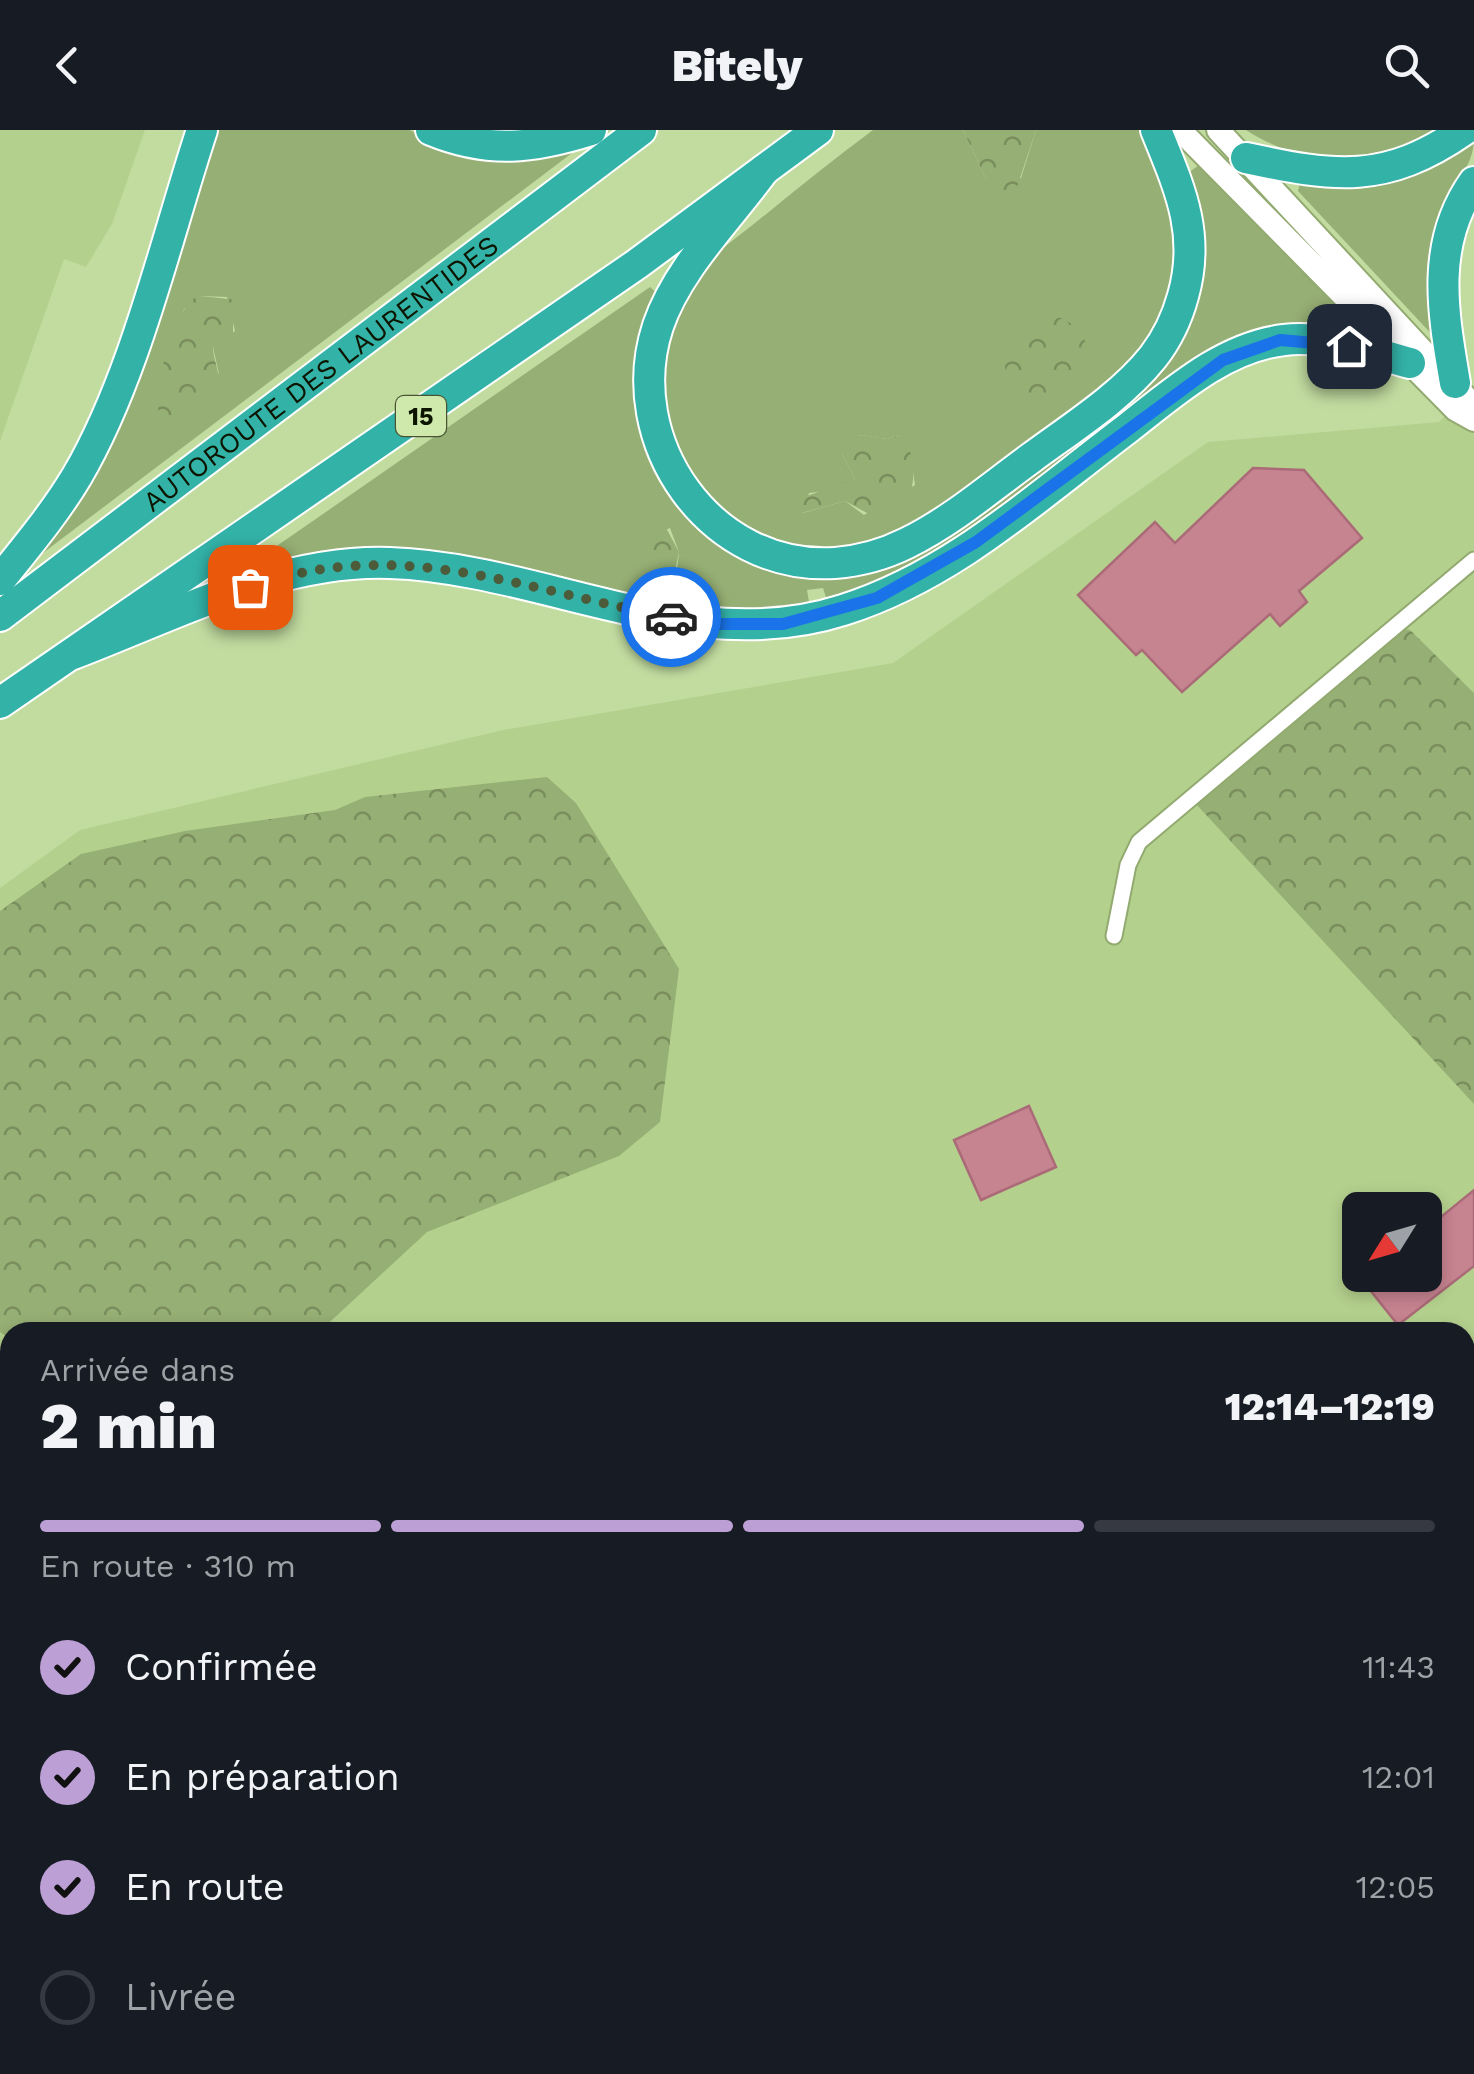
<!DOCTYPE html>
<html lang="fr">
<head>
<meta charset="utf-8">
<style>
  :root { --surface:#171b24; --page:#20242c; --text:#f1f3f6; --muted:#9ea1a6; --line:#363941; --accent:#bb9fd5 }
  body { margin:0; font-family:"Work Sans",sans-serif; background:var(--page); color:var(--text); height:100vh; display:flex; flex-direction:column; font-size:38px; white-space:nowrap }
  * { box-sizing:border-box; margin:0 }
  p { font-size:32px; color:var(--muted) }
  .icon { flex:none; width:55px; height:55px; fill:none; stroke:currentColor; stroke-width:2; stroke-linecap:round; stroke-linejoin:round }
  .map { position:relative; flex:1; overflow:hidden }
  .drawer { position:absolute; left:0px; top:1192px; width:1475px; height:752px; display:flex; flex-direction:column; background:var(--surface); border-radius:30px 30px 0 0; box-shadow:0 5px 15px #0003 }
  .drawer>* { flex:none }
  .needle { width:65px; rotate:233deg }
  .controls { position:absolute; left:1342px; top:1062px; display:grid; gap:20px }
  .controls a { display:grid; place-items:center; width:100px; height:100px; border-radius:15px; background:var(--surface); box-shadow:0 5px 15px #0003; font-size:50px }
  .pin { position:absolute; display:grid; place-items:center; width:85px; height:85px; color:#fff; margin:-42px; border-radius:20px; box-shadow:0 5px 15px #0006 }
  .courier { position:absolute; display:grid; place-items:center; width:100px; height:100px; margin:-50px; border:8px solid #1a73e8; border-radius:50%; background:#fff; color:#222; box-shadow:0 2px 12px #0007 }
  .head em { font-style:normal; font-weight:800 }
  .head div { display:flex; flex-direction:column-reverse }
  .head { display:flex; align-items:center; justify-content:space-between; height:170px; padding:0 40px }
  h1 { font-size:65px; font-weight:800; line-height:75px }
  .bar { display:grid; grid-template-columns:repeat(4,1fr); gap:15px 10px; align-content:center; height:120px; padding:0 40px }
  .bar i { height:12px; border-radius:8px; background:var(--line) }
  .bar .selected { background:var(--accent) }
  .bar p { grid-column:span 4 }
  ol { padding:0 40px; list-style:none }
  li { display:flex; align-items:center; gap:30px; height:110px }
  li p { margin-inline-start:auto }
  li .icon { padding:10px; border-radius:50%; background:var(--accent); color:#111; stroke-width:4 }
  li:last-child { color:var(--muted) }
  li i { width:55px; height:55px; border:5px solid var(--line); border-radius:50% }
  header { display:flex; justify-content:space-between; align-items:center; height:130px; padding:0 40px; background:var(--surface); font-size:45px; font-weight:800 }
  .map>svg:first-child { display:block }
  .built { fill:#b4d08d; fill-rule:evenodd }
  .green { fill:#96af74; fill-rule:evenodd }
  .forest { fill:url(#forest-crowns) }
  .building { fill:#c68390; stroke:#aa6a77; stroke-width:2.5 }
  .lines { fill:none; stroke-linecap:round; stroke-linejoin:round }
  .street-casing { stroke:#92aa70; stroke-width:19 }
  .secondary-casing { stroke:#92aa70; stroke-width:26 }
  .highway-casing { stroke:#fff; stroke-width:34 }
  .street { stroke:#fff; stroke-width:15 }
  .secondary { stroke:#fff; stroke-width:22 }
  .highway { stroke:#33b2a8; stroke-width:30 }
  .done { stroke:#4c5b39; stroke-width:10; stroke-dasharray:0 18 }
  .route { stroke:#1a73e8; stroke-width:12 }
  .labels { text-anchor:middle; stroke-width:8; stroke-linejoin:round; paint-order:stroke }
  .shield { fill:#cfe9ac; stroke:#475534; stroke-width:2.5 }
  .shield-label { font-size:25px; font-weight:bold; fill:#0d1501 }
  .street-label { font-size:28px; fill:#0d1501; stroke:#cfe9ac }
</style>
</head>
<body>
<header><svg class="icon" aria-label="back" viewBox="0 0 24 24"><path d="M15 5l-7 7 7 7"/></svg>Bitely<svg class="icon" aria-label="search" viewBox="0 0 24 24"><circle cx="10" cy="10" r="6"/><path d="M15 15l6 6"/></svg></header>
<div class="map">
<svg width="1474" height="1944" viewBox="0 0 1474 1944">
  <defs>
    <pattern id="forest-crowns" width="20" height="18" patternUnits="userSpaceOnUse" patternTransform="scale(2.5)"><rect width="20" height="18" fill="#96af74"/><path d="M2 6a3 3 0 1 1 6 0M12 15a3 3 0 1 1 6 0" fill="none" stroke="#798d5d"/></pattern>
  </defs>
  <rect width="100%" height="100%" fill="#c2dca0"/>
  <path class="built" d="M 0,0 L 145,0 L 112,94 L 86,137 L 64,129 L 0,311 Z
    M 1474,256 L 1474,1944 L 0,1944 L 0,758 L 80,700 L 503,600 L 893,533 L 1208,312 L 1439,292 ZM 1360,1080 L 1425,1080 L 1425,1145 L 1360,1145 ZM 10,1202 L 1465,1202 L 1465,1935 L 10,1935 Z"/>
  <path class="green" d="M 213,0 L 410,0 C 441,21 488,33 525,30 C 541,28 558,21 572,23 L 27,435 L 37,420 ZM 200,166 L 227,167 L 235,201 L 213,217 L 219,244 L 180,197 L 184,179 Z
    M 873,0 L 963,0 L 987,51 L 1021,48 L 1036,0 L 1139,0 C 1162,30 1171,60 1175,97 C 1176,109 1179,123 1178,135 C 1168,223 1075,275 1012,323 C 962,362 910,412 843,419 C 696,433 609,258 697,144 C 714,123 739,106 760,89 C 797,59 834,29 873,0 ZM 860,305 L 887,309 L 899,306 L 910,320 L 915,355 L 864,385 L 845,371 L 803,383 L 809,363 L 834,360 L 855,349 L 842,324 Z
    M 1246,0 L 1439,0 C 1380,39 1304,38 1246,0 Z
    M 1474,7 C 1474,39 1454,49 1443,77 C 1425,122 1430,165 1438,211 L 1298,61 L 1300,53 L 1348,56 Z
    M 1199,35 L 1372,209 L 1304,198 L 1016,369 L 922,435 L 828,474 L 823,458 L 807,460 L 810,478 L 787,482 L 691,479 L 461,427 L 225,452 L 650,157 L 659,165 C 651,193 636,226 635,255 C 632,372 732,450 843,446 L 1151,249 C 1206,192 1219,116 1188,43 ZM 670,398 L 679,422 L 676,451 L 644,409 Z"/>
  <path class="forest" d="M 963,0 L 1036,0 L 1015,63 L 1008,66 L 987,51 Z
    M 200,166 L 239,170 L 241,180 L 233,189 L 233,208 L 213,217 C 213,229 219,238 218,250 C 216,273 184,296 162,292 C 146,260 175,202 188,171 Z
    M 1053,187 C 1073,187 1090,211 1090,230 L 1055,265 L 1030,265 L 1007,245 L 1001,223 Z
    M 861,305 L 887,309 L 899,306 L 908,311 C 918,351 917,371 878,389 L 845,371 L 802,383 L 796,375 L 801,368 L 855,349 L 842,324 L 851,309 Z
    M 665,396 L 679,422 L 672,455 L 659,449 L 659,438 L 649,427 L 644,409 Z
    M 1395,498 L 1410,500 L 1474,563 L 1474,974 L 1196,674 Z
    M 547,647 L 576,673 L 679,839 L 660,992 L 619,1026 L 427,1102 L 319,1202 L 10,1202 L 10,1209 L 0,1202 L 0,781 L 81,724 L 185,701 L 335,680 L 365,667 Z"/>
  <path class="building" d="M 1253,338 L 1304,340 L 1362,408 L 1299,461 L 1307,472 L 1280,496 L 1270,484 L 1182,562 L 1142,520 L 1136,525 L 1078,465 L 1155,392 L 1175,413 Z
    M 1029,976 L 1056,1037 L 981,1070 L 954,1010 Z
    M 1474,1060 L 1474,1136 L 1398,1195 L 1358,1145 L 1425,1145 L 1425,1100 Z"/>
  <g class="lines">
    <defs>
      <path id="street" d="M 1114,806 L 1128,735 L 1139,712 L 1474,430"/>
      <path id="secondary" d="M 1180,0 L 1456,280 L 1474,290
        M 1218,0 L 1474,276
        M 1465,1606 L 1474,1600
        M 0,1884 L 10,1898
        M 37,1935 L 44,1944
        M 977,1944 L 990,1935"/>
      <g id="highway">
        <path d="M 431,0 C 489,24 534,18 591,0"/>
        <path d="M 1246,28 C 1335,47 1385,55 1464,0"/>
        <path d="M 764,40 C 729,88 677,139 658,196 C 620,311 710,441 835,433 C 860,431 885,424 907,413 C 952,391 991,357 1031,328 C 1073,297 1121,267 1153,227 C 1167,209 1177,188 1183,166 C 1201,103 1179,57 1156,0"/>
        <path d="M 1455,253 C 1443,183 1430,114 1474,52"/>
        <path d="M 0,450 C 27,416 55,383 77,346 C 135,247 166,109 202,0"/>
        <path id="s1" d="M 0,486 L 641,0"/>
        <path d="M 73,524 C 173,486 280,429 390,433 C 542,438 691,529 843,480 C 952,446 1039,365 1128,298 C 1174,262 1224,217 1284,210 C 1326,205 1370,222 1410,233"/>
        <path d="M 0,573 L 637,134 L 818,0"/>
      </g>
    </defs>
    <use href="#street" class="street-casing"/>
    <use href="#secondary" class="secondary-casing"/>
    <use href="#highway" class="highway-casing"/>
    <use href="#street" class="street"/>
    <use href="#secondary" class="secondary"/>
    <use href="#highway" class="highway"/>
  </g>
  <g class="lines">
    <path class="done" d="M 250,457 C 402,404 523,461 671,487"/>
    <path class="route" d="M 671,487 L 721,494 L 783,494 L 877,468 L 976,412 L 1223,230 L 1280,210 L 1349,216"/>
  </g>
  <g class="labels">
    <rect class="shield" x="396" y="266" width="50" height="40" rx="8"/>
    <g class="shield-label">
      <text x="421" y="295">15</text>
    </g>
    <g class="street-label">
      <text dy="10" stroke="none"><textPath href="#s1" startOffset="402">AUTOROUTE DES LAURENTIDES</textPath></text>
    </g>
  </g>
</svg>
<div class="controls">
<a><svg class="needle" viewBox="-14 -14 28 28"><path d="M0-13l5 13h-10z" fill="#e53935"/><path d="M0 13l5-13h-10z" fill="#9ea1a6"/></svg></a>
</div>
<div class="pin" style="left:250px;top:457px;background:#ea580c"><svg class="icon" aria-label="bag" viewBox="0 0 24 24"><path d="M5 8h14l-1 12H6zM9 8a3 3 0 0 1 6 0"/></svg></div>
<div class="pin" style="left:1349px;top:216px;background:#1f2937"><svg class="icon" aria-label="home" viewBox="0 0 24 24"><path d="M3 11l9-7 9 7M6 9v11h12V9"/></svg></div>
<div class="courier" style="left:671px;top:487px"><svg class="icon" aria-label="car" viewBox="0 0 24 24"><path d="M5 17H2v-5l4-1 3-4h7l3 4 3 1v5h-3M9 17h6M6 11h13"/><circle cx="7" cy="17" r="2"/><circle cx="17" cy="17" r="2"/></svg></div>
<section class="drawer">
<div class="head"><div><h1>2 min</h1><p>Arrivée dans</p></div><em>12:14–12:19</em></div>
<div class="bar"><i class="selected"></i><i class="selected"></i><i class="selected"></i><i></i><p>En route · 310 m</p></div>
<ol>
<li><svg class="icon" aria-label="check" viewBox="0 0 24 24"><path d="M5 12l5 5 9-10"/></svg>Confirmée<p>11:43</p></li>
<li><svg class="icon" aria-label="check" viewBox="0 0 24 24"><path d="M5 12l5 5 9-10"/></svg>En préparation<p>12:01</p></li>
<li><svg class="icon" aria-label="check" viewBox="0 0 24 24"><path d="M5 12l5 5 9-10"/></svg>En route<p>12:05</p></li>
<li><i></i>Livrée</li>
</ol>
</section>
</div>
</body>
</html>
